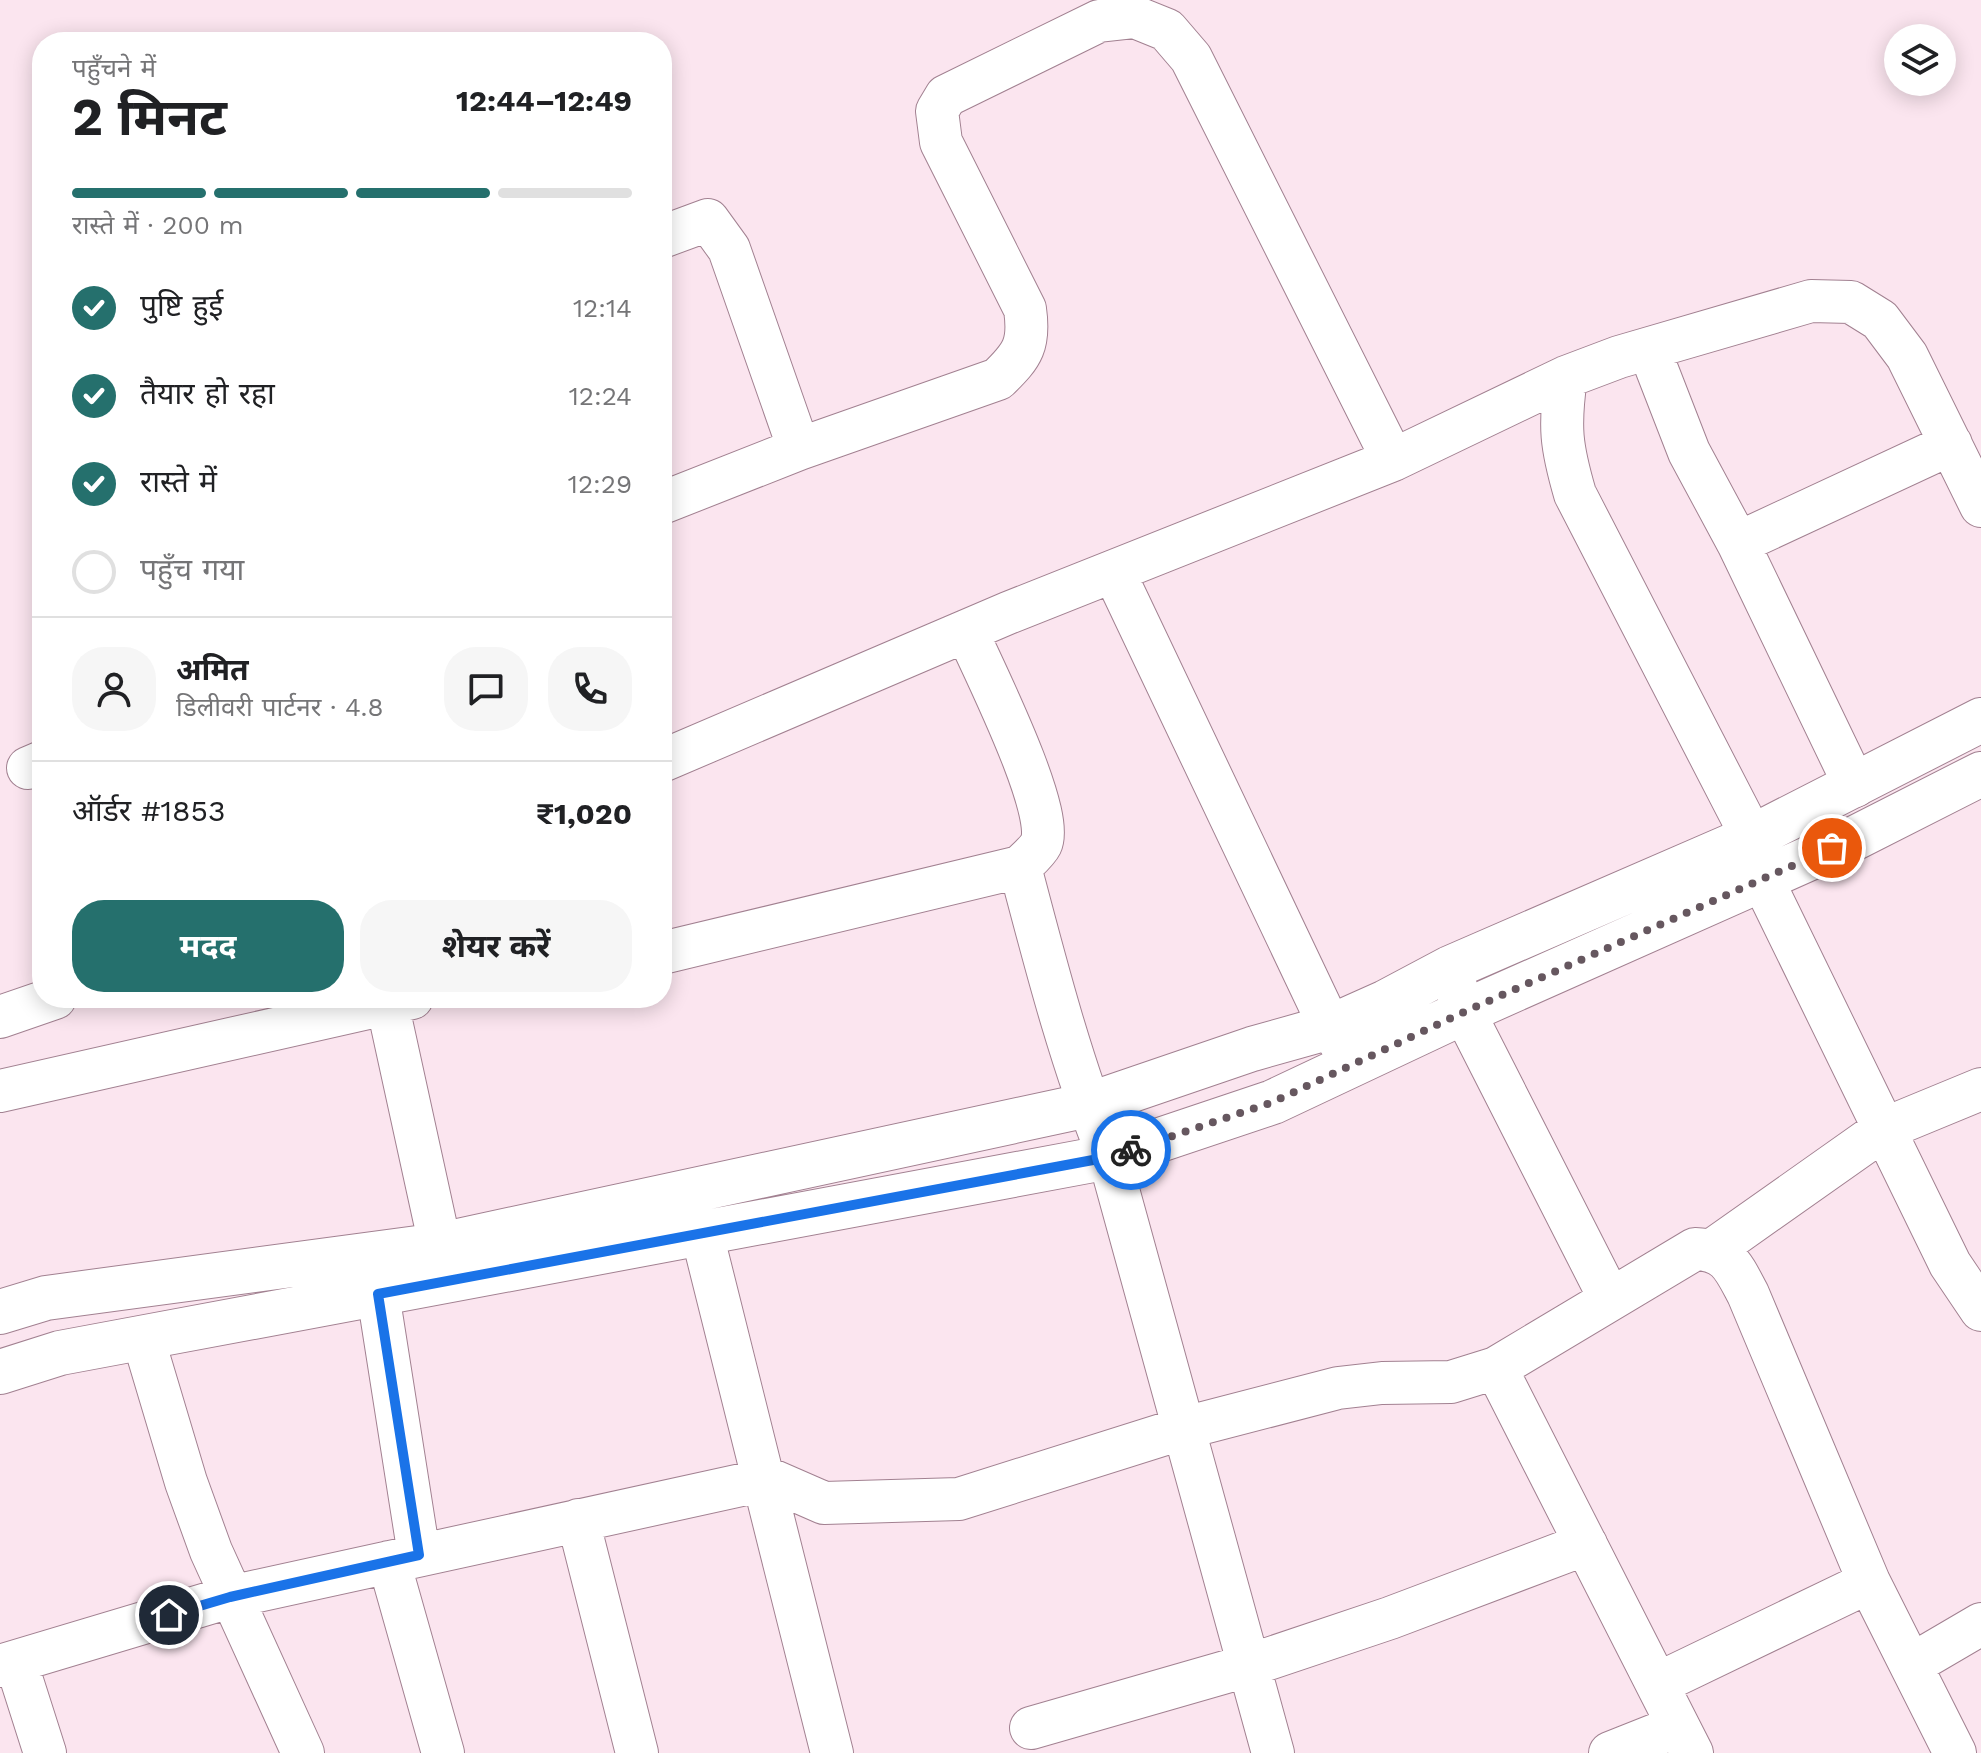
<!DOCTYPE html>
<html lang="hi">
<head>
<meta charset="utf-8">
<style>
  :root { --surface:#fff; --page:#f6f6f6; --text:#202124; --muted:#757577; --line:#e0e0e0; --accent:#25706d }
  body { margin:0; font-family:"Work Sans","Noto Sans Devanagari",sans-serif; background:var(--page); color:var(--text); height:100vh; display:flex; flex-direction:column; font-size:30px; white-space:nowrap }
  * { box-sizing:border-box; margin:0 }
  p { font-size:26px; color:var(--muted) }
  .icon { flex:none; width:44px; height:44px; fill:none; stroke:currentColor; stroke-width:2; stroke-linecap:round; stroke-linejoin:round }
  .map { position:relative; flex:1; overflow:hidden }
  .panel { position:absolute; left:32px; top:32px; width:640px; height:976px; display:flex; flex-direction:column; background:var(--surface); border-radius:32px; box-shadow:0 4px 20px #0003 }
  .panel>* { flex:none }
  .buttons { position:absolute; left:1884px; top:24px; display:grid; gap:16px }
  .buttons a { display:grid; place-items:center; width:72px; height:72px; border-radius:50%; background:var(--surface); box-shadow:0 4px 20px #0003; font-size:40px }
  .pin { position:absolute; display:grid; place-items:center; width:68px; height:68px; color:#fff; margin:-34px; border:4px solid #fff; border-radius:50%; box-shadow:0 2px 8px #0007 }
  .courier { position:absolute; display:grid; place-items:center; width:80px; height:80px; margin:-40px; border:6px solid #1a73e8; border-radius:50%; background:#fff; color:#222; box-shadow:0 2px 10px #0007 }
  .summary em { font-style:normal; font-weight:700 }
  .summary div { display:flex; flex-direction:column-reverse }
  .summary { display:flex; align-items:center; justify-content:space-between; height:136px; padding:0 40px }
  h1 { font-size:52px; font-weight:700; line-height:60px }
  .bar { display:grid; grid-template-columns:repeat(4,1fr); gap:12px 8px; align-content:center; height:96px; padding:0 40px }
  .bar i { height:10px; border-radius:6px; background:var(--line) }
  .bar .current { background:var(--accent) }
  .bar p { grid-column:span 4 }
  .line { display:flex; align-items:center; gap:20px; padding:0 40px; border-top:2px solid var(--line) }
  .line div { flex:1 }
  .round { display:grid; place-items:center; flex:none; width:84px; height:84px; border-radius:32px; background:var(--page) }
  ol { padding:0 40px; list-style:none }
  li { display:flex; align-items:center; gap:24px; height:88px }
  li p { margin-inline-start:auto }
  li .icon { padding:8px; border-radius:50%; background:var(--accent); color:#fff; stroke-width:4 }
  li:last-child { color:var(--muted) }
  li i { width:44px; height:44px; border:4px solid var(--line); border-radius:50% }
  .cta { display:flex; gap:16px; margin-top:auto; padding:16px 40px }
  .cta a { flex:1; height:92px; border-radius:32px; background:var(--accent); color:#fff; font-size:32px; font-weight:700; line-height:92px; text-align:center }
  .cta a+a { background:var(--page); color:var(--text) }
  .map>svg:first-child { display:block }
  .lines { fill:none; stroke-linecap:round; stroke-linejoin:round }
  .street-casing { stroke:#a28191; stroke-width:44 }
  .secondary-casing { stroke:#a28191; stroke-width:46 }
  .street { stroke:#fff; stroke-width:42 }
  .secondary { stroke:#fff; stroke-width:44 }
  .done { stroke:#66575f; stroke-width:8; stroke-dasharray:0 14.4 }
  .route { stroke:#1a73e8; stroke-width:10 }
</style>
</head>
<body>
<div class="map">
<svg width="1981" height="1753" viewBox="0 0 1981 1753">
  <rect width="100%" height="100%" fill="#fbe5ef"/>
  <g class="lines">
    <defs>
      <path id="street" d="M 662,237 L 708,220 L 729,249 L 799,449
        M 1649,349 L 1689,452 L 1738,543 L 1855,786
        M 1566,377 C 1559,427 1561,446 1575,494 L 1752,837
        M 662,503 L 799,449 L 998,379 C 1023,355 1030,344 1025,309 L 941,142 L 937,111 L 946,96 L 1099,21 L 1135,17 L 1167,30 L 1191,58 L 1393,460
        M 1738,543 L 1951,444
        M 1114,572 L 1330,1027 L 1349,1057
        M 662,761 L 1008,613 L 1393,460 L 1566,377 L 1619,357 L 1811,301 L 1851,302 L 1880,320 L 1907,356 L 1981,506
        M 28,768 L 42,762
        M 1020,867 C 1046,966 1071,1063 1109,1157 L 1273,1753
        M 1762,879 L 1950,1264 L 1981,1310
        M 662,953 L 1020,867 C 1026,861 1037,852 1041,844 C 1056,813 983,668 967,632
        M 1450,968 L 1464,1012 L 1610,1299
        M 386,998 L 440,1245 L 438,1279
        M 0,1017 L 55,998
        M 0,1091 L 412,998
        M 702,1234 C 744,1407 789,1580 832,1753
        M 1714,1249 L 1884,1129 L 1981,1089
        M 378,1294 L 419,1555
        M 143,1338 L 186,1482 L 211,1551 L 303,1753
        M 1496,1368 L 1692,1753
        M 578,1520 L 637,1753
        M 389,1562 L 443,1753
        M 16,1662 L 45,1753
        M 1911,1665 L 1981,1624
        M 0,1666 L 230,1597 L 769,1479 L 824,1503 L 959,1499 L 1184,1428 L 1338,1388 L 1382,1383 L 1451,1382 L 1496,1368 L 1695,1249 C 1728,1250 1734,1268 1748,1294 L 1869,1582 L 1955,1753
        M 1657,1684 L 1869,1582
        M 1031,1728 L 1250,1665 L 1390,1618 L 1586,1544
        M 1610,1753 L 1678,1726"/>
      <path id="secondary" d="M 0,1312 L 46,1298 L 440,1245 L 1088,1105 L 1252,1049 L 1330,1027 L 1386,1002 L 1450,968 L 1752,837 L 1981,720
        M 0,1372 L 60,1353 L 1109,1157 L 1273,1102 L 1464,1012 L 1855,838 L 1981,774"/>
    </defs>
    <use href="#street" class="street-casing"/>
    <use href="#secondary" class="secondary-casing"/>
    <use href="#street" class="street"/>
    <use href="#secondary" class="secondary"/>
  </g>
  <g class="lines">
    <path class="done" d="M 1131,1150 L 1273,1102 L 1464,1012 L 1832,848"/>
    <path class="route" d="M 169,1615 L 230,1597 L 419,1555 L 378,1294 L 1109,1157 L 1131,1150"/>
  </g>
</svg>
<div class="buttons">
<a><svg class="icon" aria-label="layers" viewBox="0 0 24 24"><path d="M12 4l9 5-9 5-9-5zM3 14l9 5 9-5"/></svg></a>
</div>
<div class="pin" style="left:1832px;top:848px;background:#ea580c"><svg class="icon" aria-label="bag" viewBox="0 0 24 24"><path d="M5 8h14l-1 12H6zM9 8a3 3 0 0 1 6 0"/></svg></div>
<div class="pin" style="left:169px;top:1615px;background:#1f2937"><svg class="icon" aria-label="home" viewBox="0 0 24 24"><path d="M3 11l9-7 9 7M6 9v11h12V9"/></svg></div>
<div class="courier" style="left:1131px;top:1150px"><svg class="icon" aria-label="bike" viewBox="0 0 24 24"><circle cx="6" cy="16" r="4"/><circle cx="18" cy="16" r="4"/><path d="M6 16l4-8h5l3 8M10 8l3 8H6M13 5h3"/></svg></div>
<section class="panel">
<div class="summary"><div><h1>2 मिनट</h1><p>पहुँचने में</p></div><em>12:44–12:49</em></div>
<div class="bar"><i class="current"></i><i class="current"></i><i class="current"></i><i></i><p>रास्ते में · 200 m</p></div>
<ol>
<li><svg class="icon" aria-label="check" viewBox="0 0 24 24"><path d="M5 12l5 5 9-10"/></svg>पुष्टि हुई<p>12:14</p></li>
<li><svg class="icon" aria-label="check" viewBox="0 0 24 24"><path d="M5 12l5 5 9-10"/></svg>तैयार हो रहा<p>12:24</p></li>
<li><svg class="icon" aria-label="check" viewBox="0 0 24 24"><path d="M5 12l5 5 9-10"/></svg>रास्ते में<p>12:29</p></li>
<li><i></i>पहुँच गया</li>
</ol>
<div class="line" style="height:144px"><a class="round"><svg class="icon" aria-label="person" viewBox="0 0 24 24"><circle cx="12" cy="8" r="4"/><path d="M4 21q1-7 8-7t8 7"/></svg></a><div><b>अमित</b><p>डिलीवरी पार्टनर · 4.8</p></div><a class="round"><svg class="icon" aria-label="chat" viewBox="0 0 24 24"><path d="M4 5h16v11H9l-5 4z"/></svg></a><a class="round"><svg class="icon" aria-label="phone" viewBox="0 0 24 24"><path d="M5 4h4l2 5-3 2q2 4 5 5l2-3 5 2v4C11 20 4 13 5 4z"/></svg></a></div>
<div class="line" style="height:104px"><div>ऑर्डर #1853</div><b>₹1,020</b></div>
<div class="cta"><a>मदद</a><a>शेयर करें</a></div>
</section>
</div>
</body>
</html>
